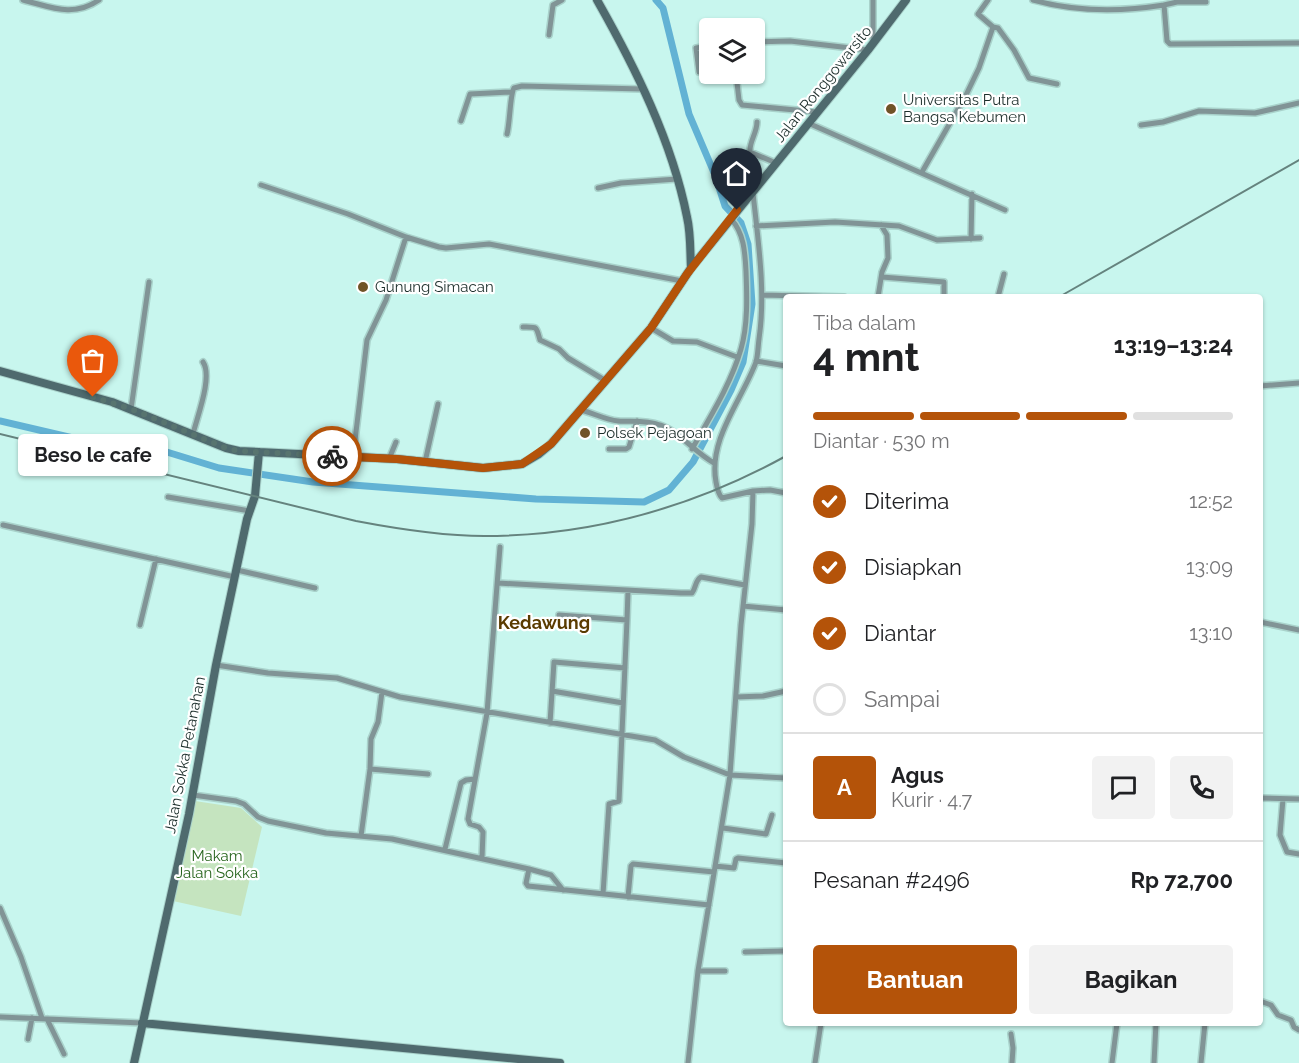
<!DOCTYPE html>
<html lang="id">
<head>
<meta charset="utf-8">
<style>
  :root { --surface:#fff; --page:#f2f2f2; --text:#202124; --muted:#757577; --line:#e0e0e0; --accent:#b45309 }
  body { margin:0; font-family:Raleway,sans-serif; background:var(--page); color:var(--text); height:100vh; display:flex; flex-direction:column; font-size:22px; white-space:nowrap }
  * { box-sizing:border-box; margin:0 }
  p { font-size:20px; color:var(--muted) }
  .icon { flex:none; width:33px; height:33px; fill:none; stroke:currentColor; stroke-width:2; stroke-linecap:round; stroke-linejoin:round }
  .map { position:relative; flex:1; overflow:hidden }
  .drawer { position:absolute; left:783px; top:294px; width:480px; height:732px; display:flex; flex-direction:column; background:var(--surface); border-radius:6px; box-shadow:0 2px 4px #0004 }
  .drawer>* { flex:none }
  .fabs { position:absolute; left:699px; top:18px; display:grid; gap:12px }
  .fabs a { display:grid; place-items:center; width:66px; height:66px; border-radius:6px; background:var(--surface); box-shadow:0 2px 4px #0004; font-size:30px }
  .pin { position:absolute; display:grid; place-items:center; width:51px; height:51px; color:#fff; margin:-62px -26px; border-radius:50% 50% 50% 0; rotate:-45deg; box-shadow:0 0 6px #0007 }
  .pin .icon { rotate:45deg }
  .courier { position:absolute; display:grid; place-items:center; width:60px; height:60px; margin:-30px; border:4px solid #b45309; border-radius:50%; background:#fff; color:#222; box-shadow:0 2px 8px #0007 }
  .bubble { position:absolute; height:42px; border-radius:6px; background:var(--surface); box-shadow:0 2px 4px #0004; font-size:20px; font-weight:700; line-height:42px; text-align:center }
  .headline em { font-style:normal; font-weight:700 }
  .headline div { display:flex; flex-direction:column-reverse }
  .headline { display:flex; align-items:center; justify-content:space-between; height:102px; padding:0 30px }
  h1 { font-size:39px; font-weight:700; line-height:45px }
  .bar { display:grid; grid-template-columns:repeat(4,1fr); gap:9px 6px; align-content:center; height:72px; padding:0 30px }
  .bar i { height:8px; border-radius:4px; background:var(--line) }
  .bar .active { background:var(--accent) }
  .bar p { grid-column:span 4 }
  .line { display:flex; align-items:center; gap:15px; padding:0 30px; border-top:2px solid var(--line) }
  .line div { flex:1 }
  .round { display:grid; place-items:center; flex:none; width:63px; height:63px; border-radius:6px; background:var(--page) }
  ol { padding:0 30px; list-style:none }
  li { display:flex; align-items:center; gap:18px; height:66px }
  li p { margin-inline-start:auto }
  li .icon { padding:6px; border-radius:50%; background:var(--accent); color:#fff; stroke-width:4 }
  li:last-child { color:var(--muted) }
  li i { width:33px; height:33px; border:3px solid var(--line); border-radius:50% }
  .primary-button { display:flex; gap:12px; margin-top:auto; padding:12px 30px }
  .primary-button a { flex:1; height:69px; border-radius:6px; background:var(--accent); color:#fff; font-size:24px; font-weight:700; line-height:69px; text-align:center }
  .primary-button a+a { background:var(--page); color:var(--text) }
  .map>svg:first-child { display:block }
  .green { fill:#c5e4bf }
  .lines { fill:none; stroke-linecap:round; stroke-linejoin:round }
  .canal { stroke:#62b2d4; stroke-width:7 }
  .street-casing { stroke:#a9d2cb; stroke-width:8 }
  .secondary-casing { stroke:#a9d2cb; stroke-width:10 }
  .street { stroke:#819496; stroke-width:5 }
  .secondary { stroke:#4f6a6e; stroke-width:8 }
  .rail { stroke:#65837e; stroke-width:2 }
  .done { stroke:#58746f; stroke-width:6; stroke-dasharray:0 10.8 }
  .route { stroke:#b45309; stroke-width:8 }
  .poi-dot { fill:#705327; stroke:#fff; stroke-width:2 }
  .labels { text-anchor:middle; stroke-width:4.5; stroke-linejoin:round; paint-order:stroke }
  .street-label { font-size:15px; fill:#1c2e2b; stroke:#fff }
  .poi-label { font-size:15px; fill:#1c2e2b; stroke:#fff; text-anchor:start }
  .park-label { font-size:15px; fill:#28651e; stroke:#fff }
  .quarter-label { font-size:18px; font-weight:bold; fill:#5a3b00; stroke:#fff }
</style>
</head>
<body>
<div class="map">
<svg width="1299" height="1063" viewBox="0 0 1299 1063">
  <rect width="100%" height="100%" fill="#c8f6ee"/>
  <path class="green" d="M 195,801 L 241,808 L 262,827 L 241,916 L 173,901 Z"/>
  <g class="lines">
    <path class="canal" d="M 0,421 L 133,452 L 157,449 L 219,468 L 313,482 L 536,499 L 644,502 L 669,490 L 693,462 L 731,390 L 743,362 L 752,304 L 748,244 L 741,223 L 725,206 L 715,175 L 689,114 L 663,8 L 656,0"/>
    <defs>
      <path id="street" d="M 23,0 C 51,7 73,18 99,0
        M 988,0 L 978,14 L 993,27
        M 1033,0 C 1076,12 1120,12 1164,5 L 1167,41 L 1170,44 L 1299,43
        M 1164,5 L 1177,2 L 1206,2
        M 549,35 L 553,5 L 562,0
        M 754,42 L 790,41 L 868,50
        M 873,43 L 873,0
        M 699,72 L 696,48 L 710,46
        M 736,74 L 739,100 L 742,105 L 817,112
        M 461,121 L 470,94 L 511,92
        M 757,122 C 757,133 749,142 750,152 L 776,163
        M 808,123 L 1005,210
        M 1141,125 L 1163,122 L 1199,111 L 1255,113 L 1299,103
        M 507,134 C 510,123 510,94 514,88 L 522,86 L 642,89
        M 922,172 L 966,95 L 979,68 L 993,27 L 998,28 L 1014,50 L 1029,78 L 1057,84
        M 261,185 L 348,214 L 406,237 L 439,247 L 446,248 L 489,244 L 682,281
        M 598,188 L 621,183 L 677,179
        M 753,193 C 758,241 766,291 759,339 C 758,346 758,355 756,362 C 742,400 708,439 716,482 C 717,488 718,494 722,498 L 753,491 L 770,490 L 786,493
        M 756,226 L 835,222 L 899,226 L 937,240 L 980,238
        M 971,239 L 972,194
        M 882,277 L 944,282 L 944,297
        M 762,295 L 844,297
        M 878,297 L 882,272 L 888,258 L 887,235 L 881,225
        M 998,297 L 1004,274
        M 523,327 C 538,327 536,326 540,340 L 559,349 L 568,358 L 606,381
        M 651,328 L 673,341 L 697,342 L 737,357
        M 756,361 L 786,366
        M 1260,386 L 1299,383
        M 131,409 L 149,282
        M 581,410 C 593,413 606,420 618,421 C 632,422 646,420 660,425 C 679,431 695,453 714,463
        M 193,434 C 197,417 213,377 203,362
        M 609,449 L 626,449 L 629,447 L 637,421
        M 692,449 C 710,417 731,384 741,349 C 748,325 747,296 746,271 C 745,252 744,233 731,219
        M 353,457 L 367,340 L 386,300 L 406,237
        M 389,459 L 396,442
        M 425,462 L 438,404
        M 168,497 L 250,511
        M 3,525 L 235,577
        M 237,570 L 315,588
        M 498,583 L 681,593 L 692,593 C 696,588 695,580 701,577 L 745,585
        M 743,606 L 786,610
        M 559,615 L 627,620 L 628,591
        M 1260,622 L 1299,630
        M 140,625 L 156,559
        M 216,665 L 268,673 L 337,678 L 400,697 L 655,740 L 684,757 L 730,775 L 786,778
        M 552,691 L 623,703
        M 736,697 L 763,696 L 786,691
        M 550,723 L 554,662 L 625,668
        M 370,769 L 428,774
        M 193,795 L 236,801 L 244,804 L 258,817 L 268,821 L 326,833 L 392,839 L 529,869 L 551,875 L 563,890
        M 1260,798 L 1299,799
        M 1283,799 L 1280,835 L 1287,852 L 1299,854
        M 723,828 L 766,834 L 772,815
        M 361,836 L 370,769 L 371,739 L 378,722 L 382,692
        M 445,849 L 461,783 L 466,780 L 475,779
        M 482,858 L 483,832 L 479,827 L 470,824 L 468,819 L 487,713 L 500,547
        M 715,866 L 734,868 L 736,859 L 738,858 L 786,863
        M 529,869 L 526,883 L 528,886 L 709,905
        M 603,894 L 609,804 L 619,801 L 627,620
        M 628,897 L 631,866 L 633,864 L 714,872
        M 0,908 L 21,957 L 42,1018
        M 745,952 L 786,951
        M 698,971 L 725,971
        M 1260,1001 L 1271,1005 L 1278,1015 L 1291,1020 L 1294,1027 L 1299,1030
        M 0,1017 L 142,1023
        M 47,1019 L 64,1054
        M 1011,1034 L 1013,1048 L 1012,1063
        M 28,1039 L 32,1018
        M 688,1063 L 698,971 L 730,775 L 741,625 L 752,524 L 753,491
        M 815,1063 L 821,1023
        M 1112,1063 L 1117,1023
        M 1154,1063 L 1156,1023
        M 1201,1063 L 1205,1023"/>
      <path id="secondary" d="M 597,0 C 635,67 672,141 687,217 C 691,234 690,252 691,268
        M 0,371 L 112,402 L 226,448 L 239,451 L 397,459 L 483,468 L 522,464 L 539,454 L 551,444 L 651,328 L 691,268 L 868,50 L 906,0
        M 142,1023 L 560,1063
        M 134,1063 L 189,814 L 216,665 L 247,519 L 255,496 L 259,452"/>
    </defs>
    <use href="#street" class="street-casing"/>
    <use href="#secondary" class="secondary-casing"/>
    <use href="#street" class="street"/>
    <use href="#secondary" class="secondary"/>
    <path class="rail" d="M 1059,297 L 1299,160
      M 0,434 L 356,521 C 398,529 441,536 484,536 C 591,536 693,507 786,456"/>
  </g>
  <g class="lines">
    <path class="done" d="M 93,397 L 131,409 L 226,448 L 239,451 L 332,456"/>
    <path class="route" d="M 332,456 L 397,459 L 483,468 L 522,464 L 551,444 L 651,328 L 687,274 L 737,210"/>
  </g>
  <g class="poi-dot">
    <circle cx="891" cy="109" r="6"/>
    <circle cx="363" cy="287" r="6"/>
    <circle cx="585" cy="433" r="6"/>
  </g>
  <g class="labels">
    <g class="street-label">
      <text transform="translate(823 84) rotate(-51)" y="5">Jalan Ronggowarsito</text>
      <text transform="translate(185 755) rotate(-79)" y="5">Jalan Sokka Petanahan</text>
    </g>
    <g class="poi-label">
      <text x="903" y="105">Universitas Putra<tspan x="903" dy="17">Bangsa Kebumen</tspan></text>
      <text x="375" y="292">Gunung Simacan</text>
      <text x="597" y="438">Polsek Pejagoan</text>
    </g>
    <g class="park-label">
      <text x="217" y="861">Makam<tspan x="217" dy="17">Jalan Sokka</tspan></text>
    </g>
    <g class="quarter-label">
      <text x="544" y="629">Kedawung</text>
    </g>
  </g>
</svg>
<div class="fabs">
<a><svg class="icon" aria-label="layers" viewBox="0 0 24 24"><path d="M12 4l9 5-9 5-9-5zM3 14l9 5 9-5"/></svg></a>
</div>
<div class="pin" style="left:93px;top:397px;background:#ea580c"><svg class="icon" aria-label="bag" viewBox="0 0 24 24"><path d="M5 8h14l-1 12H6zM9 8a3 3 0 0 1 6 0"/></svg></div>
<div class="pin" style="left:737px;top:210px;background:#1f2937"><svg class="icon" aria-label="home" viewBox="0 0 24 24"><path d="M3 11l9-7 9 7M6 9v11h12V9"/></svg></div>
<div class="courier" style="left:332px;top:456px"><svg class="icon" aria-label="bike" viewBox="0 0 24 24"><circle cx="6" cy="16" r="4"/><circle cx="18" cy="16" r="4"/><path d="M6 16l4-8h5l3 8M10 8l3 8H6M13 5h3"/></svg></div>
<div class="bubble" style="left:18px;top:434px;width:150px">Beso le cafe</div>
<section class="drawer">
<div class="headline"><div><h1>4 mnt</h1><p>Tiba dalam</p></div><em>13:19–13:24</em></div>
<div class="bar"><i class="active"></i><i class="active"></i><i class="active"></i><i></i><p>Diantar · 530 m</p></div>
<ol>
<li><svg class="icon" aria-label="check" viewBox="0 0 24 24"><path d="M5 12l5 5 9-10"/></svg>Diterima<p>12:52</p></li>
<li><svg class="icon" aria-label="check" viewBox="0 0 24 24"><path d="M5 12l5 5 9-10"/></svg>Disiapkan<p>13:09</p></li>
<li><svg class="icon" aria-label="check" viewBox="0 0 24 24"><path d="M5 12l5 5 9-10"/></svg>Diantar<p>13:10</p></li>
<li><i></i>Sampai</li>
</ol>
<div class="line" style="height:108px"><b class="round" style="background:var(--accent);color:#fff">A</b><div><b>Agus</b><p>Kurir · 4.7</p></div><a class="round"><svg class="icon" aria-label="chat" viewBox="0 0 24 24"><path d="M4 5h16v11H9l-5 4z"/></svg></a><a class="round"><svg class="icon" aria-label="phone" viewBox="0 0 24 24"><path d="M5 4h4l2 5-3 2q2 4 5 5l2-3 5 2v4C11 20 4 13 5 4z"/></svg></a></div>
<div class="line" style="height:78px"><div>Pesanan #2496</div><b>Rp 72,700</b></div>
<div class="primary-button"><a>Bantuan</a><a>Bagikan</a></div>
</section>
</div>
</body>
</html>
